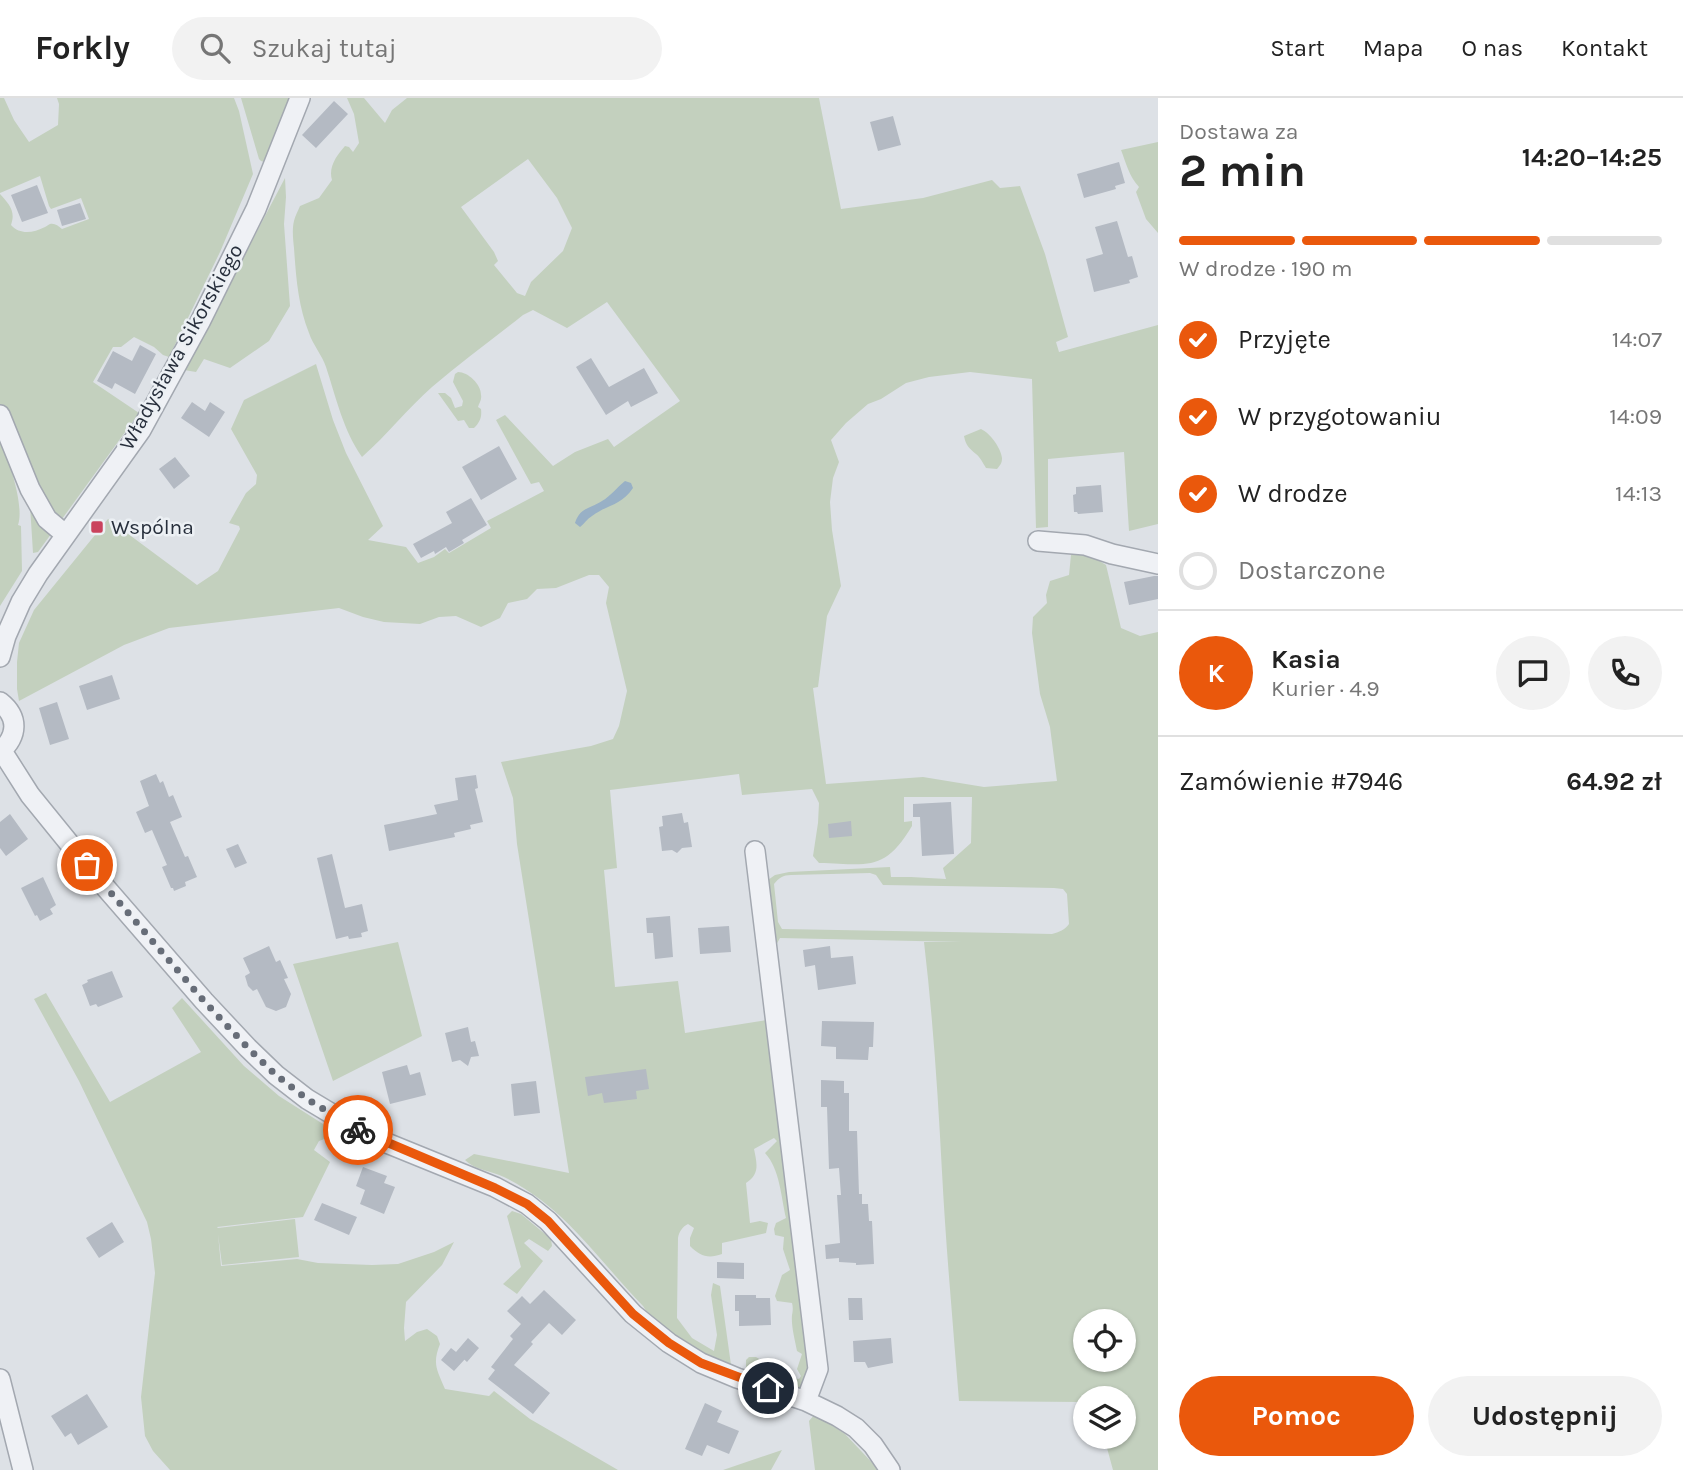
<!DOCTYPE html>
<html lang="pl">
<head>
<meta charset="utf-8">
<style>
  :root { --surface:#fff; --page:#f2f2f2; --text:#222; --muted:#767676; --line:#e0e0e0; --accent:#ea580c }
  body { margin:0; font-family:Karla,sans-serif; background:var(--page); color:var(--text); height:100vh; display:flex; flex-direction:column; font-size:26px; white-space:nowrap }
  * { box-sizing:border-box; margin:0 }
  p { font-size:23px; color:var(--muted) }
  .icon { flex:none; width:38px; height:38px; fill:none; stroke:currentColor; stroke-width:2; stroke-linecap:round; stroke-linejoin:round }
  .map { position:relative; flex:1; overflow:hidden }
  .sheet { display:flex; flex-direction:column; background:var(--surface); width:525px }
  .sheet>* { flex:none }
  .buttons { position:absolute; left:1073px; top:1211px; display:grid; gap:14px }
  .buttons a { display:grid; place-items:center; width:63px; height:63px; border-radius:50%; background:var(--surface); box-shadow:0 2px 5px #0004; font-size:35px }
  .pin { position:absolute; display:grid; place-items:center; width:60px; height:60px; color:#fff; margin:-30px; border:4px solid #fff; border-radius:50%; box-shadow:0 2px 7px #0007 }
  .courier { position:absolute; display:grid; place-items:center; width:70px; height:70px; margin:-35px; border:5px solid #ea580c; border-radius:50%; background:#fff; color:#222; box-shadow:0 2px 9px #0007 }
  .summary em { font-style:normal; font-weight:700 }
  .summary div { display:flex; flex-direction:column-reverse }
  .summary { display:flex; align-items:center; justify-content:space-between; height:119px; padding:0 21px }
  h1 { font-size:46px; font-weight:700; line-height:52px }
  .bar { display:grid; grid-template-columns:repeat(4,1fr); gap:10px 7px; align-content:center; height:84px; padding:0 21px }
  .bar i { height:9px; border-radius:5px; background:var(--line) }
  .bar .current { background:var(--accent) }
  .bar p { grid-column:span 4 }
  .line { display:flex; align-items:center; gap:18px; padding:0 21px; border-top:2px solid var(--line) }
  .line div { flex:1 }
  .round { display:grid; place-items:center; flex:none; width:74px; height:74px; border-radius:37px; background:var(--page) }
  ol { padding:0 21px; list-style:none }
  li { display:flex; align-items:center; gap:21px; height:77px }
  li p { margin-inline-start:auto }
  li .icon { padding:7px; border-radius:50%; background:var(--accent); color:#fff; stroke-width:4 }
  li:last-child { color:var(--muted) }
  li i { width:38px; height:38px; border:4px solid var(--line); border-radius:50% }
  .primary-button { display:flex; gap:14px; margin-top:auto; padding:14px 21px }
  .primary-button a { flex:1; height:80px; border-radius:42px; background:var(--accent); color:#fff; font-size:28px; font-weight:700; line-height:80px; text-align:center }
  .primary-button a+a { background:var(--page); color:var(--text) }
  header { display:flex; align-items:center; gap:42px; box-sizing:border-box; height:98px; padding:0 35px; background:var(--surface); border-bottom:2px solid var(--line) }
  header strong { font-size:33px }
  nav { display:flex; gap:38px; margin-inline-start:auto; font-size:24px }
  .search { width:490px; height:63px; background:var(--page); display:flex; align-items:center; gap:18px; box-sizing:border-box; padding:0 24px; border-radius:38px; color:var(--muted); font-size:26px }
  main { display:flex; flex:1; min-height:0 }
  .map>svg:first-child { display:block }
  .green { fill:#c3d0be; fill-rule:evenodd }
  .water { fill:#98b0c6 }
  .building { fill:#b4bac3 }
  .lines { fill:none; stroke-linecap:round; stroke-linejoin:round }
  .minor-casing { stroke:#a3a8b0; stroke-width:22 }
  .minor { stroke:#eff1f5; stroke-width:19 }
  .done { stroke:#676d78; stroke-width:7; stroke-dasharray:0 12.6 }
  .route { stroke:#ea580c; stroke-width:9 }
  .poi-dot { fill:#ca435d; stroke:#ecf0f4; stroke-width:2.5 }
  .labels { text-anchor:middle; stroke-width:5; stroke-linejoin:round; paint-order:stroke }
  .street-label { font-size:21px; fill:#272f3c; stroke:#ecf0f4 }
  .poi-label { font-size:21px; fill:#272f3c; stroke:#ecf0f4; text-anchor:start }
</style>
</head>
<body>
<header>
<strong>Forkly</strong>
<div class="search"><svg class="icon" aria-label="search" viewBox="0 0 24 24"><circle cx="10" cy="10" r="6"/><path d="M15 15l6 6"/></svg>Szukaj tutaj</div>
<nav><a>Start</a><a>Mapa</a><a>O nas</a><a>Kontakt</a></nav>
</header>
<main>
<div class="map">
<svg width="1158" height="1372" viewBox="0 0 1158 1372">
  <rect width="100%" height="100%" fill="#dde1e6"/>
  <path class="green" d="M 0,0 L 4,0 L 14,22 L 29,44 L 58,27 L 59,6 L 57,0 L 234,0 L 239,13 L 253,76 L 220,154 L 169,259 L 163,257 L 154,249 L 134,239 L 121,249 L 113,249 L 93,284 L 139,315 L 38,454 L 33,455 L 30,407 L 0,312 L 0,96 C 9,106 16,113 11,127 C 20,137 33,135 45,129 C 47,128 48,127 50,126 C 55,125 58,128 62,131 L 89,121 L 81,100 L 51,111 L 49,108 L 40,78 L 0,95 Z
    M 241,0 L 291,0 L 267,65 L 261,63 L 259,61 Z
    M 347,0 L 364,0 L 385,25 L 392,12 L 407,0 L 819,0 L 841,111 L 923,100 L 992,82 L 1000,90 L 1020,88 L 1045,156 L 1068,239 L 1056,244 L 1059,254 L 1158,227 L 1158,426 L 1129,433 L 1124,354 L 1048,361 L 1048,429 L 1036,430 L 1032,281 L 970,274 L 929,279 L 906,285 L 881,301 L 868,306 L 846,325 L 831,342 L 839,364 L 833,380 L 830,404 L 832,432 L 841,488 L 827,518 L 818,589 L 813,590 L 826,686 L 923,679 L 984,689 L 1057,683 L 1050,629 L 1040,596 L 1032,535 L 1033,519 L 1047,505 L 1046,497 L 1050,483 L 1069,477 L 1071,457 C 1084,452 1095,460 1106,467 L 1121,530 L 1140,538 L 1158,534 L 1158,1372 L 1113,1372 L 1104,1339 L 1124,1339 L 1124,1300 L 1085,1300 L 1085,1306 L 1082,1304 L 959,1303 C 953,1227 946,1150 942,1074 C 938,997 933,921 924,844 L 962,844 L 780,840 L 775,849 L 768,782 L 775,777 L 789,774 L 890,769 L 891,779 L 911,779 L 946,781 L 943,770 L 971,745 L 972,699 L 904,699 L 904,724 L 912,723 L 912,728 C 884,775 867,766 819,765 L 813,758 L 818,725 L 819,705 L 812,691 L 742,697 L 739,676 L 610,692 L 617,770 L 604,772 L 615,889 L 678,883 L 685,935 L 773,921 L 814,1273 L 804,1291 L 797,1292 L 746,1271 L 746,1262 L 749,1259 L 756,1259 L 792,1280 L 799,1281 L 801,1278 L 797,1271 L 802,1256 L 797,1253 C 795,1242 791,1228 792,1217 C 793,1212 793,1209 792,1205 L 777,1203 L 775,1198 L 782,1177 L 790,1172 L 783,1151 L 784,1139 L 775,1137 L 774,1131 L 776,1125 L 786,1120 C 781,1099 780,1071 765,1055 L 777,1043 L 774,1040 L 754,1051 C 757,1066 760,1076 746,1085 L 750,1125 L 760,1123 L 768,1125 L 766,1135 L 722,1145 L 722,1156 C 708,1161 700,1158 690,1148 L 690,1140 L 694,1130 L 688,1126 C 682,1129 679,1134 678,1140 L 677,1220 L 692,1240 L 714,1253 L 717,1237 L 711,1197 L 713,1185 L 720,1188 L 731,1267 L 729,1267 L 690,1249 L 648,1216 L 643,1208 C 609,1173 580,1132 541,1102 C 530,1094 517,1085 504,1079 C 492,1073 474,1072 465,1062 L 474,1056 L 569,1075 L 517,746 L 513,700 L 501,664 L 591,648 L 613,641 L 619,628 L 627,593 L 606,505 L 609,489 L 599,477 L 589,477 L 556,490 L 537,491 L 527,501 L 508,505 L 500,520 L 481,529 L 456,518 L 439,519 L 420,526 L 384,524 L 363,519 L 339,510 L 169,530 L 124,547 L 19,603 L 17,591 L 17,564 L 19,545 L 34,512 L 108,421 L 197,487 L 218,473 L 240,431 L 239,428 L 229,425 L 246,395 L 256,386 L 257,377 L 231,331 L 244,302 L 316,266 L 333,322 L 346,355 L 383,428 L 368,442 L 406,449 L 418,465 L 434,459 L 445,451 L 449,455 L 491,430 L 487,423 L 544,393 L 539,384 L 531,386 L 496,322 L 505,317 L 553,368 L 575,354 L 608,341 L 614,349 L 680,303 L 607,204 L 567,230 L 533,212 L 523,217 C 493,241 461,264 432,289 C 407,311 387,337 362,359 C 343,332 336,299 326,269 C 322,257 313,247 309,235 C 298,207 296,179 294,150 C 293,141 292,131 294,123 C 295,118 298,113 300,108 L 319,100 L 332,82 C 328,69 337,57 345,48 L 349,49 L 353,54 L 359,45 L 354,16 ZM 528,61 L 557,100 L 572,130 L 563,153 L 531,184 L 525,198 L 517,195 L 494,167 L 498,163 L 494,154 L 461,109 ZM 870,775 L 876,777 L 883,787 L 1054,790 L 1063,791 L 1067,796 L 1069,826 C 1065,832 1059,834 1052,836 L 782,831 L 778,824 L 774,786 C 779,780 783,777 791,777 ZM 1085,1223 L 1124,1223 L 1124,1262 L 1085,1262 Z
    M 1158,44 L 1158,135 L 1146,121 L 1136,94 L 1139,89 C 1129,78 1126,65 1121,52 Z
    M 285,80 L 286,99 L 284,126 L 290,208 L 269,243 L 230,270 L 204,261 L 196,274 L 184,272 Z
    M 458,274 C 468,274 481,286 481,297 C 482,302 479,305 478,309 L 481,311 C 482,319 480,324 474,330 L 469,330 L 464,322 L 458,323 L 438,295 L 445,295 L 451,300 L 455,310 L 462,308 L 463,303 L 453,284 L 455,276 Z
    M 981,331 C 990,335 1001,350 1002,360 C 1002,366 1000,367 997,371 L 986,370 C 983,365 980,359 976,356 C 969,350 966,348 964,338 Z
    M 0,338 C 7,358 25,407 18,427 L 21,428 L 22,473 L 0,508 Z
    M 398,844 L 422,938 L 333,983 L 293,866 Z
    M 46,895 L 110,1004 L 201,954 L 172,910 L 182,900 L 244,968 L 279,998 L 334,1033 L 332,1038 L 319,1043 L 314,1052 L 330,1064 L 303,1119 L 217,1129 L 218,1130 L 295,1121 L 299,1159 L 222,1167 L 218,1136 L 221,1168 L 297,1161 L 318,1165 L 372,1167 L 398,1166 L 434,1154 L 454,1144 L 442,1167 L 406,1204 L 404,1230 L 405,1243 L 417,1234 L 427,1231 L 437,1238 L 440,1246 C 432,1266 437,1272 445,1291 L 489,1298 L 494,1293 L 530,1321 L 618,1372 L 170,1372 L 153,1353 L 145,1338 L 141,1299 L 155,1175 L 151,1141 L 147,1124 L 79,983 L 34,901 Z
    M 512,1113 L 521,1116 L 551,1141 L 552,1148 L 548,1153 L 529,1141 L 524,1145 L 543,1163 L 517,1196 L 503,1186 L 521,1169 L 507,1118 Z
    M 815,1316 L 845,1336 L 879,1372 L 815,1372 L 809,1323 Z
    M 782,1352 L 771,1372 L 723,1372 Z"/>
  <path class="water" d="M 625,383 L 631,385 L 633,390 C 621,408 608,406 592,418 C 587,421 584,426 580,429 L 575,425 C 580,409 590,411 602,403 C 611,398 617,389 625,383 Z"/>
  <path class="building" d="M 334,3 L 348,16 L 316,50 L 302,37 Z
    M 893,18 L 901,47 L 878,53 L 870,24 Z
    M 1119,64 L 1125,85 L 1115,88 L 1116,91 L 1084,100 L 1077,76 Z
    M 37,87 L 48,115 L 22,124 L 11,97 Z
    M 80,105 L 86,121 L 62,128 L 57,112 Z
    M 1117,123 L 1128,159 L 1132,158 L 1138,179 L 1129,182 L 1130,185 L 1094,194 L 1086,161 L 1103,156 L 1095,129 Z
    M 140,247 L 156,256 L 135,296 L 115,285 L 112,291 L 97,283 L 113,253 L 132,263 Z
    M 591,260 L 609,289 L 644,270 L 658,295 L 631,309 L 628,303 L 606,317 L 576,269 Z
    M 192,304 L 205,313 L 210,304 L 225,314 L 209,339 L 181,320 Z
    M 499,348 L 517,381 L 481,402 L 462,369 Z
    M 175,359 L 190,378 L 174,391 L 159,371 Z
    M 1101,387 L 1103,414 L 1078,416 L 1077,414 L 1074,414 L 1073,397 L 1076,396 L 1076,389 Z
    M 471,400 L 487,427 L 462,442 L 464,445 L 449,454 L 446,449 L 435,456 L 434,453 L 421,460 L 413,446 L 452,425 L 446,414 Z
    M 1154,478 L 1158,478 L 1158,501 L 1129,507 L 1124,484 Z
    M 112,577 L 120,601 L 87,612 L 79,588 Z
    M 57,604 L 69,641 L 50,647 L 39,610 Z
    M 156,676 L 160,685 L 163,683 L 169,699 L 173,697 L 182,719 L 170,724 L 185,759 L 188,758 L 197,779 L 185,784 L 186,788 L 174,793 L 173,790 L 171,790 L 162,769 L 167,767 L 152,732 L 145,735 L 136,714 L 149,708 L 140,683 Z
    M 476,677 L 478,690 L 475,691 L 483,724 L 470,727 L 471,731 L 454,735 L 455,739 L 389,753 L 384,727 L 437,716 L 434,707 L 458,702 L 455,680 Z
    M 951,704 L 954,756 L 922,758 L 920,719 L 913,719 L 913,706 Z
    M 682,715 L 684,725 L 688,724 L 692,749 L 682,750 L 677,755 L 672,752 L 662,753 L 659,729 L 663,728 L 662,718 Z
    M 10,716 L 28,741 L 6,758 L 0,750 L 0,724 Z
    M 851,723 L 852,738 L 829,740 L 828,726 Z
    M 238,746 L 247,765 L 235,770 L 226,751 Z
    M 332,756 L 345,810 L 362,806 L 368,833 L 361,835 L 362,839 L 349,841 L 348,838 L 336,841 L 317,760 Z
    M 43,779 L 56,807 L 50,811 L 53,816 L 40,823 L 37,817 L 35,818 L 21,790 Z
    M 670,818 L 673,859 L 655,861 L 653,835 L 647,835 L 646,820 Z
    M 729,828 L 731,854 L 700,856 L 698,830 Z
    M 269,848 L 276,864 L 280,862 L 288,880 L 284,881 L 291,896 L 286,909 L 276,913 L 266,909 L 257,891 L 253,893 L 248,888 L 245,878 L 250,875 L 243,860 Z
    M 830,848 L 831,860 L 853,858 L 856,886 L 818,892 L 815,867 L 805,869 L 803,852 Z
    M 112,873 L 123,899 L 98,909 L 96,906 L 90,908 L 82,887 L 88,884 L 87,882 Z
    M 822,923 L 874,924 L 873,949 L 869,949 L 868,962 L 836,961 L 836,949 L 821,948 Z
    M 468,929 L 471,944 L 475,943 L 479,958 L 471,959 L 468,968 L 460,962 L 452,964 L 445,935 Z
    M 407,967 L 410,977 L 420,974 L 426,997 L 390,1006 L 382,974 Z
    M 646,971 L 649,991 L 636,993 L 637,1001 L 604,1005 L 602,995 L 588,998 L 585,979 Z
    M 821,982 L 844,983 L 844,995 L 849,995 L 849,1033 L 857,1033 L 859,1096 L 862,1096 L 862,1106 L 868,1106 L 869,1123 L 872,1123 L 874,1166 L 856,1167 L 856,1165 L 839,1164 L 839,1160 L 826,1161 L 825,1147 L 840,1145 L 837,1097 L 841,1097 L 839,1070 L 829,1071 L 827,1009 L 821,1009 Z
    M 536,983 L 540,1015 L 514,1018 L 511,986 Z
    M 363,1069 L 387,1078 L 384,1085 L 395,1089 L 384,1116 L 360,1106 L 365,1092 L 356,1088 Z
    M 322,1105 L 357,1119 L 349,1137 L 314,1122 Z
    M 112,1124 L 124,1144 L 99,1160 L 86,1140 Z
    M 717,1164 L 744,1165 L 744,1181 L 717,1180 Z
    M 544,1192 L 576,1222 L 562,1237 L 549,1225 L 531,1244 L 533,1246 L 514,1267 L 550,1295 L 533,1316 L 488,1281 L 495,1272 L 491,1269 L 513,1241 L 510,1238 L 521,1226 L 507,1213 L 522,1198 L 530,1206 Z
    M 735,1197 L 756,1197 L 756,1200 L 770,1200 L 771,1227 L 739,1228 L 739,1213 L 735,1213 Z
    M 848,1200 L 862,1200 L 863,1222 L 849,1222 Z
    M 468,1240 L 479,1250 L 467,1264 L 456,1254 Z
    M 891,1240 L 893,1265 L 868,1270 L 865,1264 L 854,1264 L 853,1243 Z
    M 451,1250 L 465,1261 L 454,1273 L 441,1262 Z
    M 87,1296 L 108,1329 L 78,1347 L 71,1335 L 65,1339 L 51,1318 Z
    M 705,1305 L 722,1313 L 717,1324 L 739,1333 L 729,1356 L 707,1347 L 702,1358 L 685,1351 Z"/>
  <g class="lines">
    <defs>
      <path id="minor" d="M 0,317 L 30,391 L 47,421 L 66,437
        M 1038,443 L 1085,447 L 1112,456 L 1158,466
        M 0,559 L 6,538 L 21,504 L 38,476 L 141,332 L 200,224 L 256,111 L 300,0
        M 0,604 C 19,619 18,638 0,654
        M 2,653 L 30,697 L 99,782 L 204,903 L 248,950 L 276,977 L 307,1001 L 367,1037 L 495,1089 L 527,1106 L 548,1123 L 633,1216 L 669,1245 L 701,1265 L 737,1280 L 806,1303 L 837,1318 L 856,1330 L 873,1347 L 890,1372
        M 755,753 L 818,1271 L 806,1303
        M 0,1281 L 23,1372"/>
    </defs>
    <use href="#minor" class="minor-casing"/>
    <use href="#minor" class="minor"/>
  </g>
  <g class="lines">
    <path class="done" d="M 87,767 L 204,903 L 248,950 L 276,977 L 307,1001 L 358,1032"/>
    <path class="route" d="M 358,1032 L 495,1090 L 527,1106 L 548,1123 L 633,1216 L 669,1245 L 701,1265 L 768,1290"/>
  </g>
  <rect class="poi-dot" x="90" y="422" width="14" height="14" rx="3.5"/>
  <g class="labels">
    <g class="street-label">
      <text transform="translate(181 249) rotate(-61)" y="7">Władysława Sikorskiego</text>
    </g>
    <g class="poi-label">
      <text x="111" y="436">Wspólna</text>
    </g>
  </g>
</svg>
<div class="buttons">
<a><svg class="icon" aria-label="locate" viewBox="0 0 24 24"><circle cx="12" cy="12" r="6"/><path d="M12 2v4M12 18v4M2 12h4M18 12h4"/></svg></a>
<a><svg class="icon" aria-label="layers" viewBox="0 0 24 24"><path d="M12 4l9 5-9 5-9-5zM3 14l9 5 9-5"/></svg></a>
</div>
<div class="pin" style="left:87px;top:767px;background:#ea580c"><svg class="icon" aria-label="bag" viewBox="0 0 24 24"><path d="M5 8h14l-1 12H6zM9 8a3 3 0 0 1 6 0"/></svg></div>
<div class="pin" style="left:768px;top:1290px;background:#1f2937"><svg class="icon" aria-label="home" viewBox="0 0 24 24"><path d="M3 11l9-7 9 7M6 9v11h12V9"/></svg></div>
<div class="courier" style="left:358px;top:1032px"><svg class="icon" aria-label="bike" viewBox="0 0 24 24"><circle cx="6" cy="16" r="4"/><circle cx="18" cy="16" r="4"/><path d="M6 16l4-8h5l3 8M10 8l3 8H6M13 5h3"/></svg></div>
</div>
<section class="sheet">
<div class="summary"><div><h1>2 min</h1><p>Dostawa za</p></div><em>14:20–14:25</em></div>
<div class="bar"><i class="current"></i><i class="current"></i><i class="current"></i><i></i><p>W drodze · 190 m</p></div>
<ol>
<li><svg class="icon" aria-label="check" viewBox="0 0 24 24"><path d="M5 12l5 5 9-10"/></svg>Przyjęte<p>14:07</p></li>
<li><svg class="icon" aria-label="check" viewBox="0 0 24 24"><path d="M5 12l5 5 9-10"/></svg>W przygotowaniu<p>14:09</p></li>
<li><svg class="icon" aria-label="check" viewBox="0 0 24 24"><path d="M5 12l5 5 9-10"/></svg>W drodze<p>14:13</p></li>
<li><i></i>Dostarczone</li>
</ol>
<div class="line" style="height:126px"><b class="round" style="background:var(--accent);color:#fff">K</b><div><b>Kasia</b><p>Kurier · 4.9</p></div><a class="round"><svg class="icon" aria-label="chat" viewBox="0 0 24 24"><path d="M4 5h16v11H9l-5 4z"/></svg></a><a class="round"><svg class="icon" aria-label="phone" viewBox="0 0 24 24"><path d="M5 4h4l2 5-3 2q2 4 5 5l2-3 5 2v4C11 20 4 13 5 4z"/></svg></a></div>
<div class="line" style="height:91px"><div>Zamówienie #7946</div><b>64.92 zł</b></div>
<div class="primary-button"><a>Pomoc</a><a>Udostępnij</a></div>
</section>
</main>
</body>
</html>
